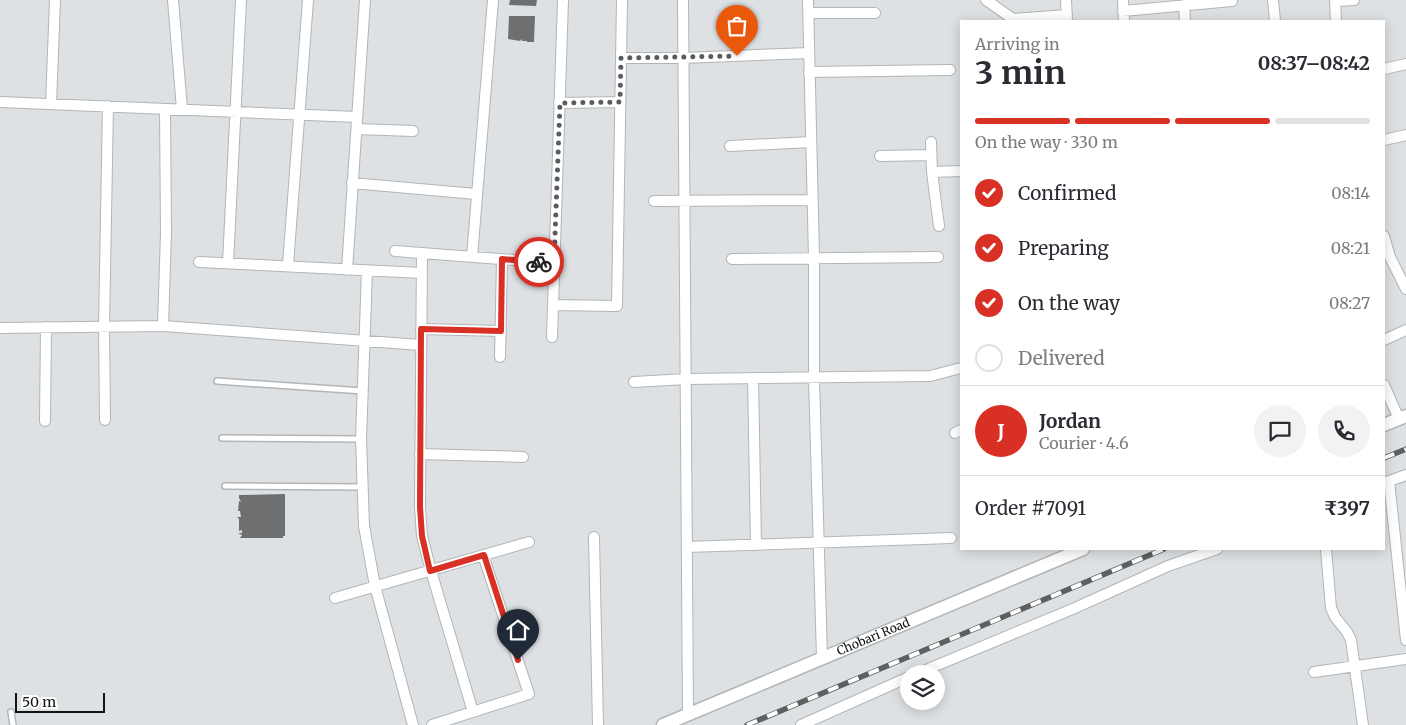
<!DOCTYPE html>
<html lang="en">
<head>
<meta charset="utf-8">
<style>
  :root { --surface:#fff; --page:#f2f2f3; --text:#2b2b33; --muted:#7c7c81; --line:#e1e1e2; --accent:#d93025 }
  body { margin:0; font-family:Merriweather,serif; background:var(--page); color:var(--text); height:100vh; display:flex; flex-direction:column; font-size:19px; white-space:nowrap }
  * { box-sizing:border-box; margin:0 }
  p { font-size:16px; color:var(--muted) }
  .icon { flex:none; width:28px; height:28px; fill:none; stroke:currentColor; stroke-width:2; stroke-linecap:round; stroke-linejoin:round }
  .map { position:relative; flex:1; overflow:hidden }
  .side { position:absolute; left:960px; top:20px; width:425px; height:530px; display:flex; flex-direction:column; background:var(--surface); border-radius:0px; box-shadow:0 2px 12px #0003 }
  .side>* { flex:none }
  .fabs { position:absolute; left:900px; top:665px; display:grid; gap:10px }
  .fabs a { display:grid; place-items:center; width:45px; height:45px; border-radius:50%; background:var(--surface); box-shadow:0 2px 12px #0003; font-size:25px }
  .scale { position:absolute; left:15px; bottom:12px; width:90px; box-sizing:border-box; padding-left:5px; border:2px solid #121313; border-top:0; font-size:14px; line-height:18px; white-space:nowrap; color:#121313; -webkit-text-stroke:4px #fff; paint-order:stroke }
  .pin { position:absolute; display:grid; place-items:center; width:42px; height:42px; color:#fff; margin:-51px -21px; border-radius:50% 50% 50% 0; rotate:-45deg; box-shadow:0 0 5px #0007 }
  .pin .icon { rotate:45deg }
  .courier { position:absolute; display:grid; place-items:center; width:50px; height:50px; margin:-25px; border:4px solid #d93025; border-radius:50%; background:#fff; color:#222; box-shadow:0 1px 6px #0007 }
  .summary em { font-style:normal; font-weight:700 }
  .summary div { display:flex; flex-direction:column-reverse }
  .summary { display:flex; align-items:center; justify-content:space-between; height:85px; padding:0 15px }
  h1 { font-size:32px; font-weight:700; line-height:38px }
  .bar { display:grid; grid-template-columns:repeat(4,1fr); gap:8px 5px; align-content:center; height:60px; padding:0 15px }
  .bar i { height:6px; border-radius:4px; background:var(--line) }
  .bar .active { background:var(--accent) }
  .bar p { grid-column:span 4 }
  .line { display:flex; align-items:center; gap:12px; padding:0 15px; border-top:1px solid var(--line) }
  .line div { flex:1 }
  .round { display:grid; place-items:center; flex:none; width:52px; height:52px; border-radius:26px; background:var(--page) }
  ol { padding:0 15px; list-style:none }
  li { display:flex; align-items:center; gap:15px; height:55px }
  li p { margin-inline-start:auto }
  li .icon { padding:5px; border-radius:50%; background:var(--accent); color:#fff; stroke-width:4 }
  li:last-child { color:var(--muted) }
  li i { width:28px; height:28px; border:2px solid var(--line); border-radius:50% }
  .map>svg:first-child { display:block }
  .building { fill:#6d6f71 }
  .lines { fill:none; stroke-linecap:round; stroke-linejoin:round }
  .service-casing { stroke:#b2b5b7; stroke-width:8 }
  .minor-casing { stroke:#b2b5b7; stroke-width:12 }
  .tertiary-casing { stroke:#b2b5b7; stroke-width:15 }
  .service { stroke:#fff; stroke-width:5 }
  .minor { stroke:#fff; stroke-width:10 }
  .tertiary { stroke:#fff; stroke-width:12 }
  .rail-casing { stroke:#5d5f60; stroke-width:5.5 }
  .rail { stroke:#fff; stroke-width:4; stroke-dasharray:11; stroke-linecap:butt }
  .done { stroke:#595b5c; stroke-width:5; stroke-dasharray:0 9 }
  .route { stroke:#d93025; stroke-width:6 }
  .labels { text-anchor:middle; stroke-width:4.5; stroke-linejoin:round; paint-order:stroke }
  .street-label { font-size:12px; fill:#121313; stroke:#fff }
</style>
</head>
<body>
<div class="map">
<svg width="1406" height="725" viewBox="0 0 1406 725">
  <rect width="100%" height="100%" fill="#dee1e3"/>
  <path class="building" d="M 510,0 L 537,0 L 536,6 L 509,5 Z
    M 509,16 L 535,16 L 534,42 L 527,42 L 526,40 L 526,41 L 522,41 L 522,39 L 520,41 L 508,39 Z
    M 285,494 L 285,536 L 283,536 L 283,538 L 240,538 L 242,535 L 238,533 L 242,533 L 242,530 L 239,531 L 239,519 L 237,517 L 241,517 L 240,511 L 238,511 L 239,501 L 241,502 L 239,498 L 239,495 Z"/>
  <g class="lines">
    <defs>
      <path id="service" d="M 217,381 L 363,391
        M 222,438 L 361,439
        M 225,486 L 362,487
        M 11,712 L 13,725"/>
      <path id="minor" d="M 173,0 L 182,109
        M 683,0 L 688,714
        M 808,0 L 814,258 L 814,378 L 822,658
        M 986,0 L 1013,19 L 1013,21
        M 1066,0 L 1067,21
        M 1123,0 L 1124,21
        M 1273,0 L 1275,21
        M 1335,0 L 1336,21
        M 1335,1 L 1354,0
        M 1184,5 L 1185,21
        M 1123,11 L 1232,1
        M 809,13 L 875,13
        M 1013,19 L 1067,15
        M 621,58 L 683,58 L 809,53
        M 1384,69 L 1406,64
        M 809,72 L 950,70
        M 0,102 L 357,117
        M 559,103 L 620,102
        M 51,104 L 55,0
        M 357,129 L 413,131
        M 1384,140 L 1406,135
        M 931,142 L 932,172 L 939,226
        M 730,146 L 811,142
        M 880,156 L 931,155
        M 932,172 L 961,171
        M 352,183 L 476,194
        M 654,201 L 812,200
        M 1384,236 L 1390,257 L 1406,289
        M 395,251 L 554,263
        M 422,253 L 420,507 L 422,536 L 431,571 L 473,712
        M 472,257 L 493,0
        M 732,259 L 938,257
        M 199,262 L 422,273
        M 228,263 L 241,0
        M 288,265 L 308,0
        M 347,270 L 365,0
        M 367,271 L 361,439 L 364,526 L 375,586 L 413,725
        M 553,305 L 617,306 L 622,0
        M 163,326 L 166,233 L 165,109
        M 0,328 L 163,326 L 421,345
        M 421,329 L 501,331
        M 552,337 L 563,0
        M 1384,340 L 1406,330
        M 500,357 L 502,259
        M 753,378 L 756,545
        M 634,382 L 686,379 L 930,376 L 961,368
        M 1384,385 L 1399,419
        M 105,420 L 104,327 L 108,106
        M 45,421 L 46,327
        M 955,433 L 961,430
        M 420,454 L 523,457
        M 1389,481 L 1406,640
        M 1384,483 L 1406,475
        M 594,537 L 598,725
        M 687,547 L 951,538
        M 1326,549 L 1331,608 L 1335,617 L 1347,632 L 1351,640 L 1363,725
        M 335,598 L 529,542
        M 1314,672 L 1406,659
        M 916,674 L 1075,608 L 1168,566 L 1217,549
        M 432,725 L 529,694 L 483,555
        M 801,725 L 909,677"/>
      <g id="tertiary">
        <path d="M 1384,425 L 1406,416"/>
        <path id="s1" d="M 663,725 L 1083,549"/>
      </g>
    </defs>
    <use href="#service" class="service-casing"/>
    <use href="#minor" class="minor-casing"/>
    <use href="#tertiary" class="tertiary-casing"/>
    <use href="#service" class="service"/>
    <use href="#minor" class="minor"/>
    <use href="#tertiary" class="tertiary"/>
    <defs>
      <path id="rail" d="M 1384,458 L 1406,449
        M 747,725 L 1164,549"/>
    </defs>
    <use href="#rail" class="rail-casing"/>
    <use href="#rail" class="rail"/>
  </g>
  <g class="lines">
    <path class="done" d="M 539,262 L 554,263 L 560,103 L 620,102 L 621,58 L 737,56"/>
    <path class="route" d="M 518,660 L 484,555 L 430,571 L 422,536 L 420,507 L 421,329 L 501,331 L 502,259 L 539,262"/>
  </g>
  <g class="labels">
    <g class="street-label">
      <text dy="4" stroke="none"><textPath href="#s1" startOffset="228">Chobari Road</textPath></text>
    </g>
  </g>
</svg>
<div class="fabs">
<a><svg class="icon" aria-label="layers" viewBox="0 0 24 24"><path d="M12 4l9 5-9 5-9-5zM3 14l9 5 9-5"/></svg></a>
</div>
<div class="scale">50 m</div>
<div class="pin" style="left:737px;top:56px;background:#ea580c"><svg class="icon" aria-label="bag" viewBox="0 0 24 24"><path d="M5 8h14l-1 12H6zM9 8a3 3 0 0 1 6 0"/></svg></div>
<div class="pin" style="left:518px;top:660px;background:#1f2937"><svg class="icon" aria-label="home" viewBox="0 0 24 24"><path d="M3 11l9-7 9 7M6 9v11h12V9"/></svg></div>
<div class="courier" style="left:539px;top:262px"><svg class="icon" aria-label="bike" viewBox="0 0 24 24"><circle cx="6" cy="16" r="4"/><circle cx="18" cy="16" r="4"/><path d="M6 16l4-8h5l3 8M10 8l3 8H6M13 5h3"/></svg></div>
<section class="side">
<div class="summary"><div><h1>3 min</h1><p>Arriving in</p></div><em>08:37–08:42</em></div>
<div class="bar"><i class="active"></i><i class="active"></i><i class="active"></i><i></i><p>On the way · 330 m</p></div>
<ol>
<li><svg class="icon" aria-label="check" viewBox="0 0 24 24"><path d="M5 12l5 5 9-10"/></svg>Confirmed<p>08:14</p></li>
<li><svg class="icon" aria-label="check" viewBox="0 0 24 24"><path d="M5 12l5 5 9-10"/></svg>Preparing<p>08:21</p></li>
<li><svg class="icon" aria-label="check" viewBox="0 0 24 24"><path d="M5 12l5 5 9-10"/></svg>On the way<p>08:27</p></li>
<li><i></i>Delivered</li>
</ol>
<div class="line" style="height:90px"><b class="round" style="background:var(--accent);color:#fff">J</b><div><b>Jordan</b><p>Courier · 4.6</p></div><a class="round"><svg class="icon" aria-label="chat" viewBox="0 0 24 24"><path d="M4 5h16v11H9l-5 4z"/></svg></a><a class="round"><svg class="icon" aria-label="phone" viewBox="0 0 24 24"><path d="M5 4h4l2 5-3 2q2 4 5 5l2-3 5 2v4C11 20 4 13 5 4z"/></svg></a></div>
<div class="line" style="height:65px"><div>Order #7091</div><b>₹397</b></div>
</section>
</div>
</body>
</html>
